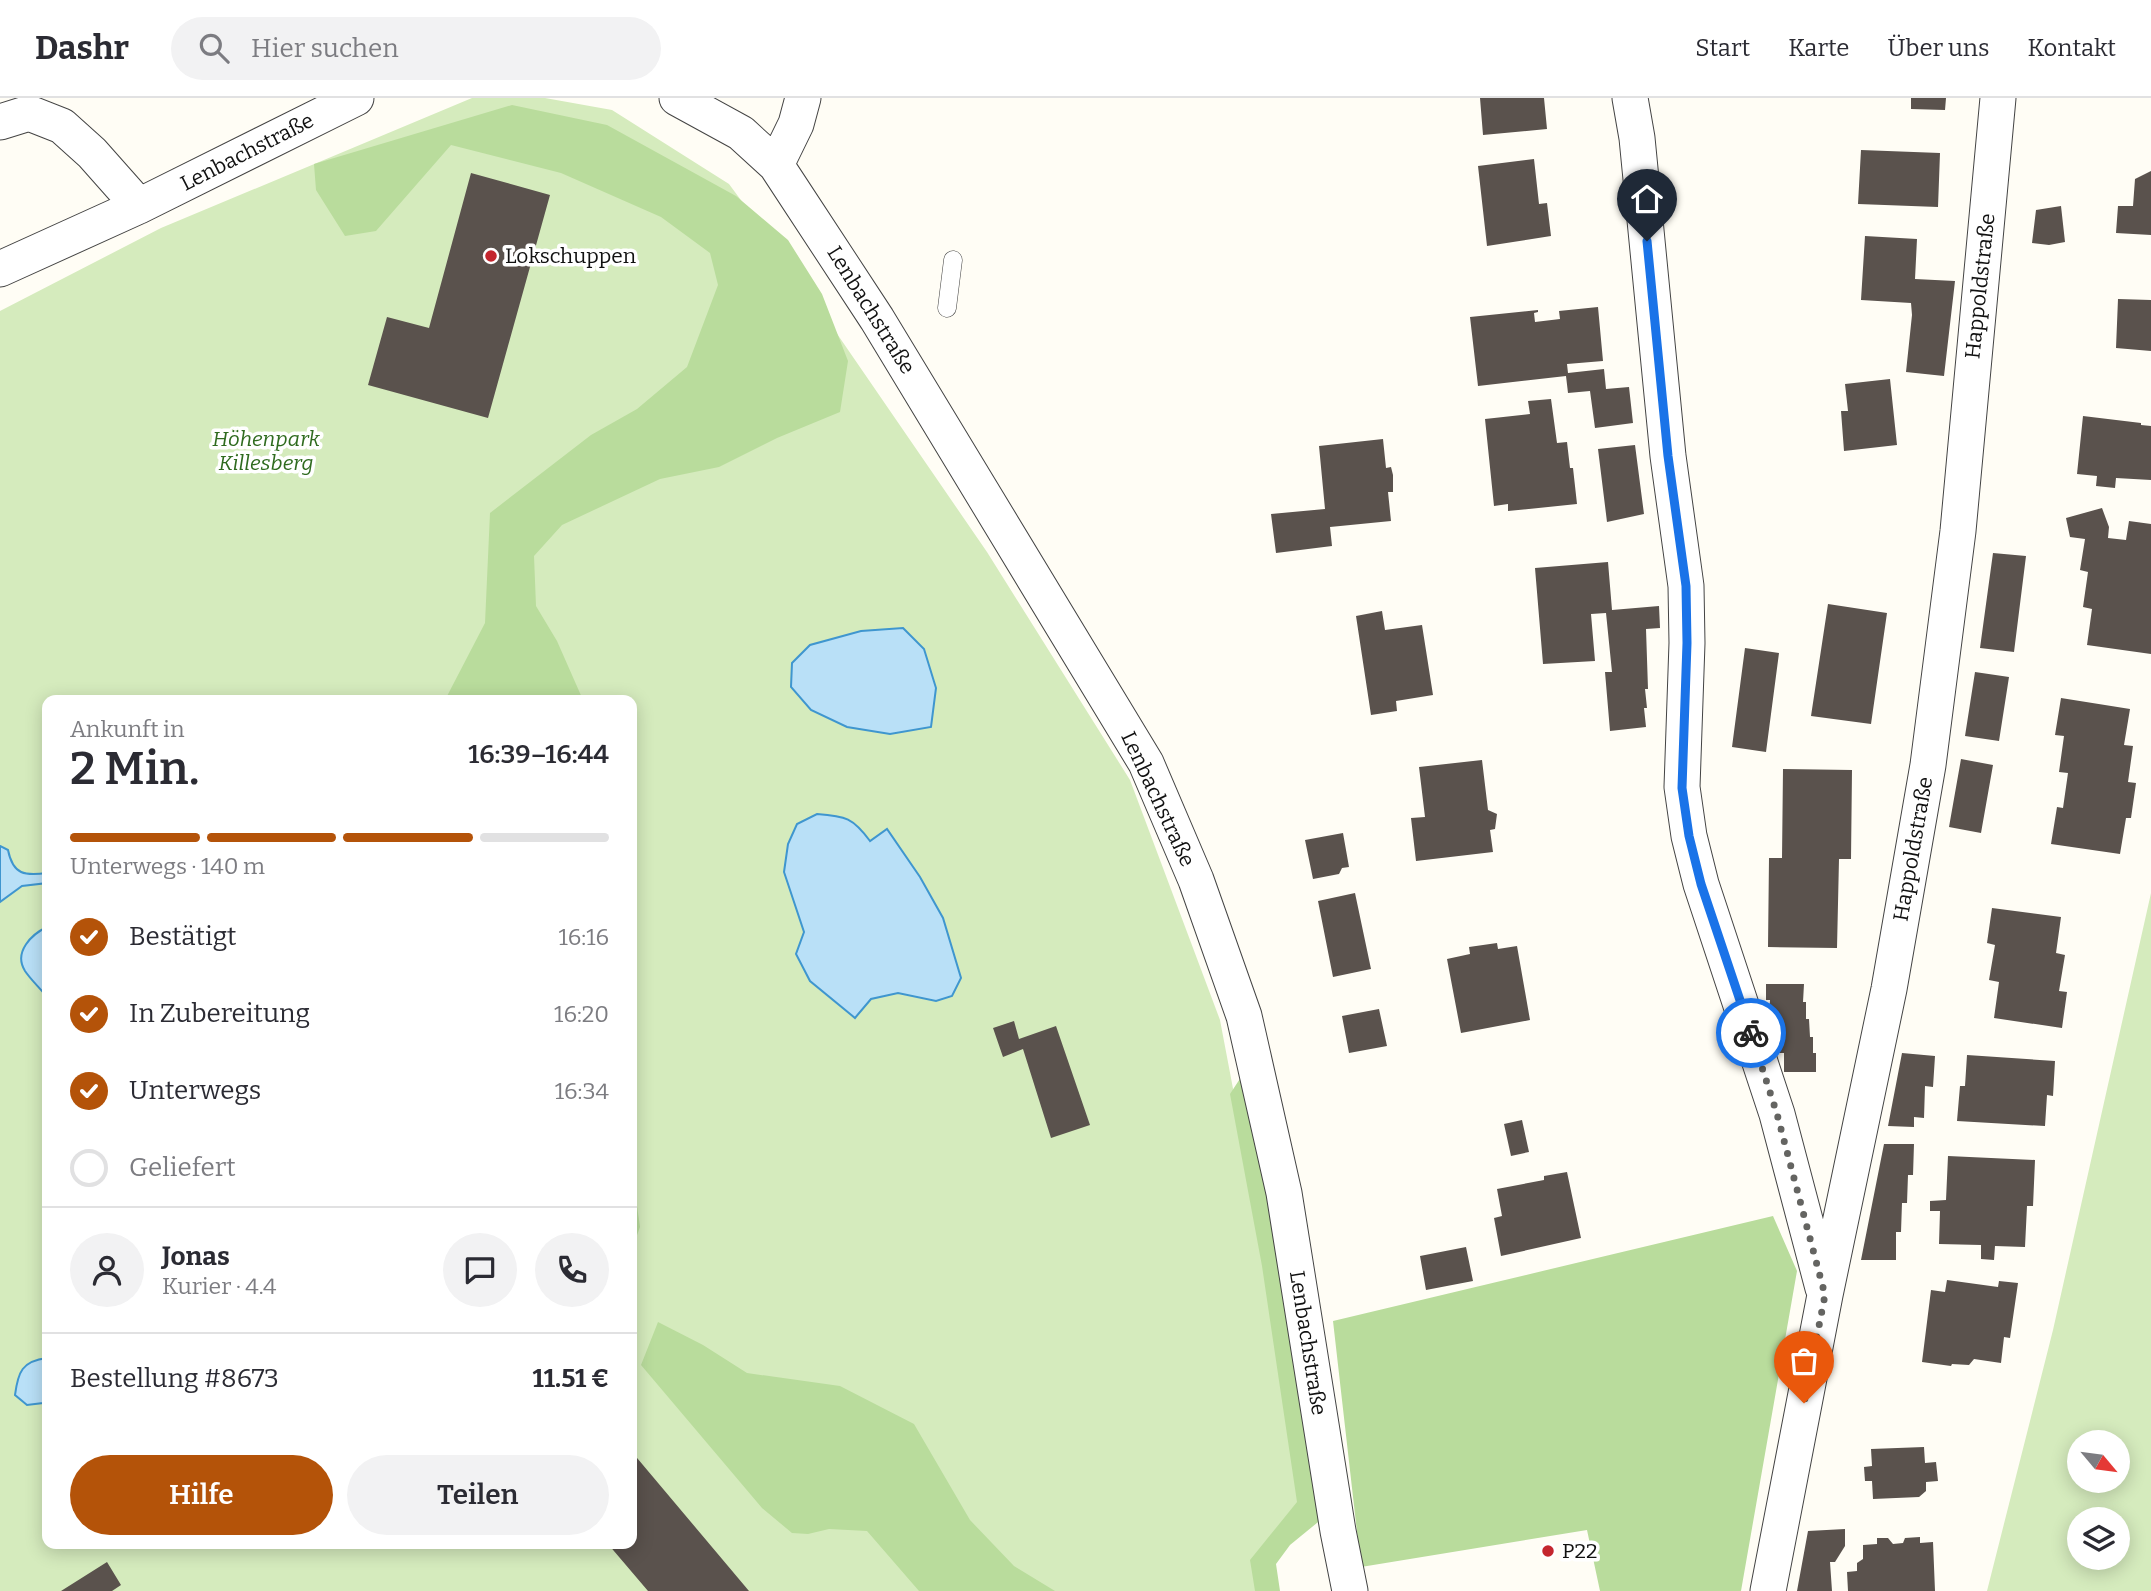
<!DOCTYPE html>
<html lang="de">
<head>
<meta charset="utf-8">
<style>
  :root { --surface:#fff; --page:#f2f2f3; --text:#2b2b33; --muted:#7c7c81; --line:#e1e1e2; --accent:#b45309 }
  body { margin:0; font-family:Bitter,serif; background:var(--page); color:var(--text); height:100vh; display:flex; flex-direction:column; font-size:26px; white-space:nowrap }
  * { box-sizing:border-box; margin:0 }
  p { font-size:23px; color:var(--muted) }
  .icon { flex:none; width:38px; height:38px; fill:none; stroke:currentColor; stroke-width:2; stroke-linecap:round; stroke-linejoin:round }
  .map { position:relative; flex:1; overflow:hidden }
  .details { position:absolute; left:42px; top:597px; width:595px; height:854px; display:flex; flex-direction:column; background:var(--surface); border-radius:14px; box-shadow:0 4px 18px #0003 }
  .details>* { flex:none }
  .needle { width:46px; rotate:119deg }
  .buttons { position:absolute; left:2067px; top:1332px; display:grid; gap:14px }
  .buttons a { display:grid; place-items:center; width:63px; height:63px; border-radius:50%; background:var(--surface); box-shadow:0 4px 18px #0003; font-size:35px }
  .pin { position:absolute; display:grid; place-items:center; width:60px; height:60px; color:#fff; margin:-72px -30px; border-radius:50% 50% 50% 0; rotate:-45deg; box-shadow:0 0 7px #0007 }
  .pin .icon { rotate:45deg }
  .courier { position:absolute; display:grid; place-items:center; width:70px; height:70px; margin:-35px; border:5px solid #1a73e8; border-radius:50%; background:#fff; color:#222; box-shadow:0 2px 9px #0007 }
  .summary em { font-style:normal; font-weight:600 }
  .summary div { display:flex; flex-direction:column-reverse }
  .summary { display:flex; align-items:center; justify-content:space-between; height:119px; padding:0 28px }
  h1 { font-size:46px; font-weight:600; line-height:52px }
  .bar { display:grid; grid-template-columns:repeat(4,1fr); gap:10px 7px; align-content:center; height:84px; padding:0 28px }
  .bar i { height:9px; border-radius:5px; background:var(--line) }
  .bar .selected { background:var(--accent) }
  .bar p { grid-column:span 4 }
  .line { display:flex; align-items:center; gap:18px; padding:0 28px; border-top:2px solid var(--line) }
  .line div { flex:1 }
  .round { display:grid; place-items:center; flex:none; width:74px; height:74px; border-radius:37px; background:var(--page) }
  ol { padding:0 28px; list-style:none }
  li { display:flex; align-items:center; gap:21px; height:77px }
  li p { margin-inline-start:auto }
  li .icon { padding:7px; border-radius:50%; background:var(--accent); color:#fff; stroke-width:4 }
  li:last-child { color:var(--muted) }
  li i { width:38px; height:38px; border:4px solid var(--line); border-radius:50% }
  .cta { display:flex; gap:14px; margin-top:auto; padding:14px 28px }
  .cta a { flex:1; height:80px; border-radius:42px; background:var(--accent); color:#fff; font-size:28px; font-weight:600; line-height:80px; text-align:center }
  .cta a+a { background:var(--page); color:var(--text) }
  header { display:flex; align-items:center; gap:42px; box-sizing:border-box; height:98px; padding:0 35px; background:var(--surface); border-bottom:2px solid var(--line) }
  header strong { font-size:33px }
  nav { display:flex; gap:38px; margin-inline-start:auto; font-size:24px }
  .search { width:490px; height:63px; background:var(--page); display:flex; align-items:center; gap:18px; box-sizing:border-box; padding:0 24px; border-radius:38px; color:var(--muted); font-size:26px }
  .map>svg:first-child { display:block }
  .green { fill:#d5ebbd; fill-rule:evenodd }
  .forest { fill:#b9dc9c }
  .water { fill:#b9e0f7; stroke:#3f96cf; stroke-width:2 }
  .building { fill:#5a524d }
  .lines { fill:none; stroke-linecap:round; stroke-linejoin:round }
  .lane-casing { stroke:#444; stroke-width:19 }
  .street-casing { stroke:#444; stroke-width:37 }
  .lane { stroke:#fff; stroke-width:18 }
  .street { stroke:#fff; stroke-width:35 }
  .done { stroke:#646461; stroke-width:7; stroke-dasharray:0 12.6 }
  .route { stroke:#1a73e8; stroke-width:9 }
  .poi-dot { fill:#c4262e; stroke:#fff; stroke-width:2.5 }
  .labels { text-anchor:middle; stroke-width:7; stroke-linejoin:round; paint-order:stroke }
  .street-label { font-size:21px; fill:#111; stroke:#fff }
  .poi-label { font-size:21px; fill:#111; stroke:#fff; text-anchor:start }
  .park-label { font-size:21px; font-style:italic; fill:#2f6b1f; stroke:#fff }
</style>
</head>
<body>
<header>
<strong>Dashr</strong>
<div class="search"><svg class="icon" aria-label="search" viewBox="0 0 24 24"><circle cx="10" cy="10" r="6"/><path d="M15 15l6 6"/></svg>Hier suchen</div>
<nav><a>Start</a><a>Karte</a><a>Über uns</a><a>Kontakt</a></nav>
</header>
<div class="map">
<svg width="2151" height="1493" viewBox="0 0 2151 1493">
  <rect width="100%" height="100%" fill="#fffdf5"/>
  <path class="green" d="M 472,0 L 545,0 L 612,12 L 729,86 L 798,179 L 987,454 L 1130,682 L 1220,922 L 1314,1418 L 1263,1466 L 1267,1493 L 0,1493 L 0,213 L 161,130 ZM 47,602 L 632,602 L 632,1446 L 47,1446 Z
    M 2151,795 L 2151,1493 L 1987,1493 L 2053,1232 ZM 2079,1344 L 2118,1344 L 2118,1382 L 2079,1382 ZM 2079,1421 L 2118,1421 L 2118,1460 L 2079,1460 Z"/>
  <path class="forest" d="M 512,7 L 607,27 L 736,98 L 788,142 L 822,196 L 848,263 L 840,314 L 777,340 L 719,369 L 660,381 L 562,427 L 534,458 L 536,508 L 557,543 L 583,602 L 445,602 L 485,525 L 490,415 L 591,337 L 637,311 L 687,269 L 718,187 L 710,155 L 661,119 L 561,75 L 451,47 L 376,133 L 345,138 L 316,92 L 314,66 Z
    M 1247,970 L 1323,1420 L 1290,1447 L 1276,1466 L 1280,1493 L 1255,1493 L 1250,1462 L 1297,1404 L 1262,1168 L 1230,996 Z
    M 632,1072 L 640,1129 L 632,1151 Z
    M 1773,1118 L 1797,1173 L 1741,1493 L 1600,1493 L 1587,1432 L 1361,1469 L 1333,1223 Z
    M 658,1224 L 703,1247 L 747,1275 L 840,1288 L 914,1326 L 970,1422 L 1014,1468 L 1055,1493 L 919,1493 L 867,1433 L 829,1431 L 808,1436 L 792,1435 L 762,1410 L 641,1267 Z"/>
  <path class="water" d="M 903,530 L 924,551 L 936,590 L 931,629 L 890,636 L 847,629 L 811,612 L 791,589 L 792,565 L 810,547 L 861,533 Z
    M 817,716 C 846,718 853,720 870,743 L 887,731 L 920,779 L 943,820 L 961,880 L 952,898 L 936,903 L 898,895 L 871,901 L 855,920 L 810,883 L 796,856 L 804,834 L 784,774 L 788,746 L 797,726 Z
    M 0,748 L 8,752 C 13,777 25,778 47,775 L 47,785 L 22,788 L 0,804 Z
    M 47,829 L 47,899 C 40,890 31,882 25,873 C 13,854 32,836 47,829 Z
    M 47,1260 L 47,1299 L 43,1305 L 27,1307 L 15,1297 C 18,1274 22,1263 47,1260 Z"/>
  <path class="building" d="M 1480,0 L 1544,0 L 1547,31 L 1483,37 Z
    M 1911,0 L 1946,0 L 1945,12 L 1911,11 Z
    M 1861,52 L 1940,55 L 1938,109 L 1858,106 Z
    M 1534,61 L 1539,106 L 1547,105 L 1551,138 L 1487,148 L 1478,68 Z
    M 2151,73 L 2151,137 L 2116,135 L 2118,108 L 2133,108 L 2135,81 Z
    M 471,75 L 550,97 L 488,320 L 368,287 L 387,219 L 429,230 Z
    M 2061,108 L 2065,144 L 2049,147 L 2032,145 L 2036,112 Z
    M 1865,138 L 1917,141 L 1915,181 L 1955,183 L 1944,278 L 1906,274 L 1912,217 L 1911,205 L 1861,202 Z
    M 2118,201 L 2151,202 L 2151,253 L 2116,250 Z
    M 1598,209 L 1603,263 L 1567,266 L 1568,275 L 1604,271 L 1606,291 L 1629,289 L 1633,325 L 1595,330 L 1590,293 L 1568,295 L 1566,278 L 1478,288 L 1470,219 L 1538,212 L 1538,214 L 1534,215 L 1535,224 L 1560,221 L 1559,213 Z
    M 1890,281 L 1897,347 L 1844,353 L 1841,313 L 1848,313 L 1845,286 Z
    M 1551,301 L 1557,345 L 1567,344 L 1570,370 L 1573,370 L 1577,406 L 1508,413 L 1508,406 L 1494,408 L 1485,321 L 1530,316 L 1528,303 Z
    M 2083,318 L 2141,325 L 2141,327 L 2151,328 L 2151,382 L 2116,380 L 2115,390 L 2096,388 L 2097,378 L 2077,376 Z
    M 1383,341 L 1386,370 L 1391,369 L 1393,377 L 1393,394 L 1388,394 L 1391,423 L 1330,429 L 1332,448 L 1276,455 L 1271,416 L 1325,411 L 1319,348 Z
    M 1635,347 L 1644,416 L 1607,424 L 1598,351 Z
    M 2102,410 L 2109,429 L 2108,440 L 2126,442 L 2129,423 L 2151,426 L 2151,556 L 2087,547 L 2092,511 L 2083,509 L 2088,474 L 2080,472 L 2085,441 L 2070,439 L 2066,420 Z
    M 1993,455 L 2026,458 L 2014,554 L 1980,550 Z
    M 1608,464 L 1612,512 L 1659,508 L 1660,530 L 1646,531 L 1648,591 L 1645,591 L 1647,610 L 1644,610 L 1646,629 L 1610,633 L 1605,574 L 1612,574 L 1606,515 L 1591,516 L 1595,563 L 1543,566 L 1535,470 Z
    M 1828,506 L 1887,515 L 1871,626 L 1811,618 Z
    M 1382,513 L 1385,532 L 1422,527 L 1433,597 L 1396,603 L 1397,613 L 1371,617 L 1356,518 Z
    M 1745,550 L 1779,555 L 1766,654 L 1732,649 Z
    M 1975,574 L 2009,579 L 1999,643 L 1965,638 Z
    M 2061,600 L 2130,611 L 2124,647 L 2133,648 L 2128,684 L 2136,685 L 2131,720 L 2126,720 L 2120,756 L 2051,746 L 2057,709 L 2063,710 L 2068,675 L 2059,674 L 2064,638 L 2055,637 Z
    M 1961,661 L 1993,667 L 1981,735 L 1949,729 Z
    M 1482,662 L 1488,712 L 1497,716 L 1495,731 L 1490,732 L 1493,754 L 1416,763 L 1411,720 L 1425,719 L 1419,669 Z
    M 1783,671 L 1852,672 L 1851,761 L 1839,761 L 1837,850 L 1768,849 L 1769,760 L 1782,760 Z
    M 1343,735 L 1349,769 L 1342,770 L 1339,776 L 1313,781 L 1305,742 Z
    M 1355,795 L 1371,871 L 1333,879 L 1318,803 Z
    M 1992,810 L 2061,819 L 2056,855 L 2065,857 L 2059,893 L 2067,894 L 2062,930 L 1994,920 L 1999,884 L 1989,882 L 1995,847 L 1987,845 Z
    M 1497,845 L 1498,851 L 1517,848 L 1530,922 L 1461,935 L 1447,861 L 1470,856 L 1469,849 Z
    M 1766,886 L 1804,886 L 1803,904 L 1806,904 L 1806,921 L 1809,921 L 1810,939 L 1813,939 L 1813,955 L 1816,955 L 1816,974 L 1784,974 L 1784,955 L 1776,955 L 1776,937 L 1772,937 L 1773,919 L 1769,919 L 1770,902 L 1766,902 Z
    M 1379,911 L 1387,948 L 1349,955 L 1342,918 Z
    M 1014,923 L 1019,941 L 1056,928 L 1090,1027 L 1051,1040 L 1023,951 L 1003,959 L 993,930 Z
    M 1902,955 L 1935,958 L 1933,989 L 1925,988 L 1924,1020 L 1914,1019 L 1914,1029 L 1888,1028 Z
    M 1967,957 L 2055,963 L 2053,998 L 2047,997 L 2045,1028 L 1957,1023 L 1960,988 L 1965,988 Z
    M 1522,1022 L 1529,1054 L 1511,1058 L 1504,1026 Z
    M 1884,1046 L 1914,1046 L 1913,1077 L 1908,1077 L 1907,1105 L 1902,1105 L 1901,1134 L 1896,1134 L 1896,1162 L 1861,1162 Z
    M 1948,1058 L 2035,1062 L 2033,1108 L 2027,1108 L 2025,1149 L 1995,1148 L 1994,1162 L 1981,1161 L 1981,1147 L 1939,1146 L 1940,1113 L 1930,1113 L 1930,1103 L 1946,1102 Z
    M 1567,1074 L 1581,1140 L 1501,1158 L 1494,1120 L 1502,1118 L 1497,1091 L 1544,1082 L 1544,1078 Z
    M 1466,1149 L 1473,1183 L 1426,1192 L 1420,1158 Z
    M 1947,1182 L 1998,1189 L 1999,1183 L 2018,1185 L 2010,1240 L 2004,1239 L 2001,1265 L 1974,1261 L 1969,1267 L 1952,1266 L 1951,1268 L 1922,1264 L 1931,1192 L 1945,1194 Z
    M 1924,1349 L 1925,1365 L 1936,1364 L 1938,1383 L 1926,1384 L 1926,1393 L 1919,1399 L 1873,1401 L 1872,1383 L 1865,1383 L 1864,1369 L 1872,1368 L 1871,1351 Z
    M 632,1354 L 749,1493 L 648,1493 L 608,1446 L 632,1446 Z
    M 1845,1431 L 1845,1448 L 1835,1464 L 1830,1464 L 1832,1493 L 1797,1493 L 1808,1433 Z
    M 1920,1439 L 1920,1445 L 1933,1444 L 1935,1493 L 1848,1493 L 1847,1474 L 1857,1473 L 1857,1465 L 1863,1461 L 1863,1447 L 1877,1446 L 1877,1440 L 1888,1440 L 1893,1446 L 1903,1445 L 1905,1440 Z
    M 107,1464 L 121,1487 L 112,1493 L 61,1493 Z"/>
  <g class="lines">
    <defs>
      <path id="lane" d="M 947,210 L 953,162"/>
      <path id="street" d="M 677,0 L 741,35 L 776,67 L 877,221 L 1146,665 L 1196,782 L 1244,918 L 1284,1095 L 1338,1433 L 1350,1493
        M 1630,0 L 1637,40 L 1668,358 L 1686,488 L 1687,545 L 1682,689 L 1689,738 L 1701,786 L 1777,1016 L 1823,1190
        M 0,24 L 29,15 L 62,28 L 92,55 L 139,108
        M 776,67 L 796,26 L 803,0
        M 0,171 L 139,108 L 356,0
        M 1768,1493 L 1825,1197 L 1889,891 L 1928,667 L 1958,433 L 1998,0"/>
    </defs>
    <use href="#lane" class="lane-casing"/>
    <use href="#street" class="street-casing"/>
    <use href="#lane" class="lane"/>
    <use href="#street" class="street"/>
  </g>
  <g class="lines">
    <path class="done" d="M 1751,935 L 1777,1016 L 1825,1197 L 1804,1305"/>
    <path class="route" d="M 1647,143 L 1668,358 L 1686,488 L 1687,545 L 1682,690 L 1689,738 L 1701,786 L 1751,935"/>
  </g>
  <g class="poi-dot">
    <circle cx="491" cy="158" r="7"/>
    <circle cx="1548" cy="1453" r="7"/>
  </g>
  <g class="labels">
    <g class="street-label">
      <text transform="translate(247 54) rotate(-27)" y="7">Lenbachstraße</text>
      <text transform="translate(1980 188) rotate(-84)" y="7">Happoldstraße</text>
      <text transform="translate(871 212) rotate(58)" y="7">Lenbachstraße</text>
      <text transform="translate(1158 701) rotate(65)" y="7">Lenbachstraße</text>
      <text transform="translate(1913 751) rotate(-80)" y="7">Happoldstraße</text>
      <text transform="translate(1308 1245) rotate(81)" y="7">Lenbachstraße</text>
    </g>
    <g class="poi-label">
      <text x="505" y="165">Lokschuppen</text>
      <text x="1562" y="1460">P22</text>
    </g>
    <g class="park-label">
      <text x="266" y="348">Höhenpark<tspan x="266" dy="24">Killesberg</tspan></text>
    </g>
  </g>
</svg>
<div class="buttons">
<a><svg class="needle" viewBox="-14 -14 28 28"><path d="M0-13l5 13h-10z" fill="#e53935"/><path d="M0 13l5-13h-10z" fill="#7c7c81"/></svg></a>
<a><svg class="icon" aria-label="layers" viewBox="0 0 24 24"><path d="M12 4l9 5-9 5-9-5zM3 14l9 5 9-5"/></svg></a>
</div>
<div class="pin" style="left:1804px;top:1305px;background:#ea580c"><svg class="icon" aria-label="bag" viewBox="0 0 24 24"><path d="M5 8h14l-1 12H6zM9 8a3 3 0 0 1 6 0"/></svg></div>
<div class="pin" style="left:1647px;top:143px;background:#1f2937"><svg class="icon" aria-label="home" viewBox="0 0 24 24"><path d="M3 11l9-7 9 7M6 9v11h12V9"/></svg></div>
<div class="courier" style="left:1751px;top:935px"><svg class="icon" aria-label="bike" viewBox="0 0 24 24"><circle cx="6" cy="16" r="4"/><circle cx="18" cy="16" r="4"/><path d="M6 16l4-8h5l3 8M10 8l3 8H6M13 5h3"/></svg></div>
<section class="details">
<div class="summary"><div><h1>2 Min.</h1><p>Ankunft in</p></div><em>16:39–16:44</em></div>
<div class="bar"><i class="selected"></i><i class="selected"></i><i class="selected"></i><i></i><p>Unterwegs · 140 m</p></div>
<ol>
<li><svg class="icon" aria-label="check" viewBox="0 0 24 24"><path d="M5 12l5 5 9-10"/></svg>Bestätigt<p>16:16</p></li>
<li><svg class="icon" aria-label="check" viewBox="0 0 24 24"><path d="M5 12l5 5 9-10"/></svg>In Zubereitung<p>16:20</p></li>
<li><svg class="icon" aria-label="check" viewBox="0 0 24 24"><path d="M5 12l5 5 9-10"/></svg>Unterwegs<p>16:34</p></li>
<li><i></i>Geliefert</li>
</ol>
<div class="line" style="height:126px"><a class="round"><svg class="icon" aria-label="person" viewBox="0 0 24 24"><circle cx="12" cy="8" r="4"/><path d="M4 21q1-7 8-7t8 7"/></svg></a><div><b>Jonas</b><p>Kurier · 4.4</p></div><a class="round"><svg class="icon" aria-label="chat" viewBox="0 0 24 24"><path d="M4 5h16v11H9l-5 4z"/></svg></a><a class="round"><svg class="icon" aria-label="phone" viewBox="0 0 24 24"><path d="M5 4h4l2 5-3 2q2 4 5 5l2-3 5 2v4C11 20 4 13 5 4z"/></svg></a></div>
<div class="line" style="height:91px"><div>Bestellung #8673</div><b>11.51 €</b></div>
<div class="cta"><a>Hilfe</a><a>Teilen</a></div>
</section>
</div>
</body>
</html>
